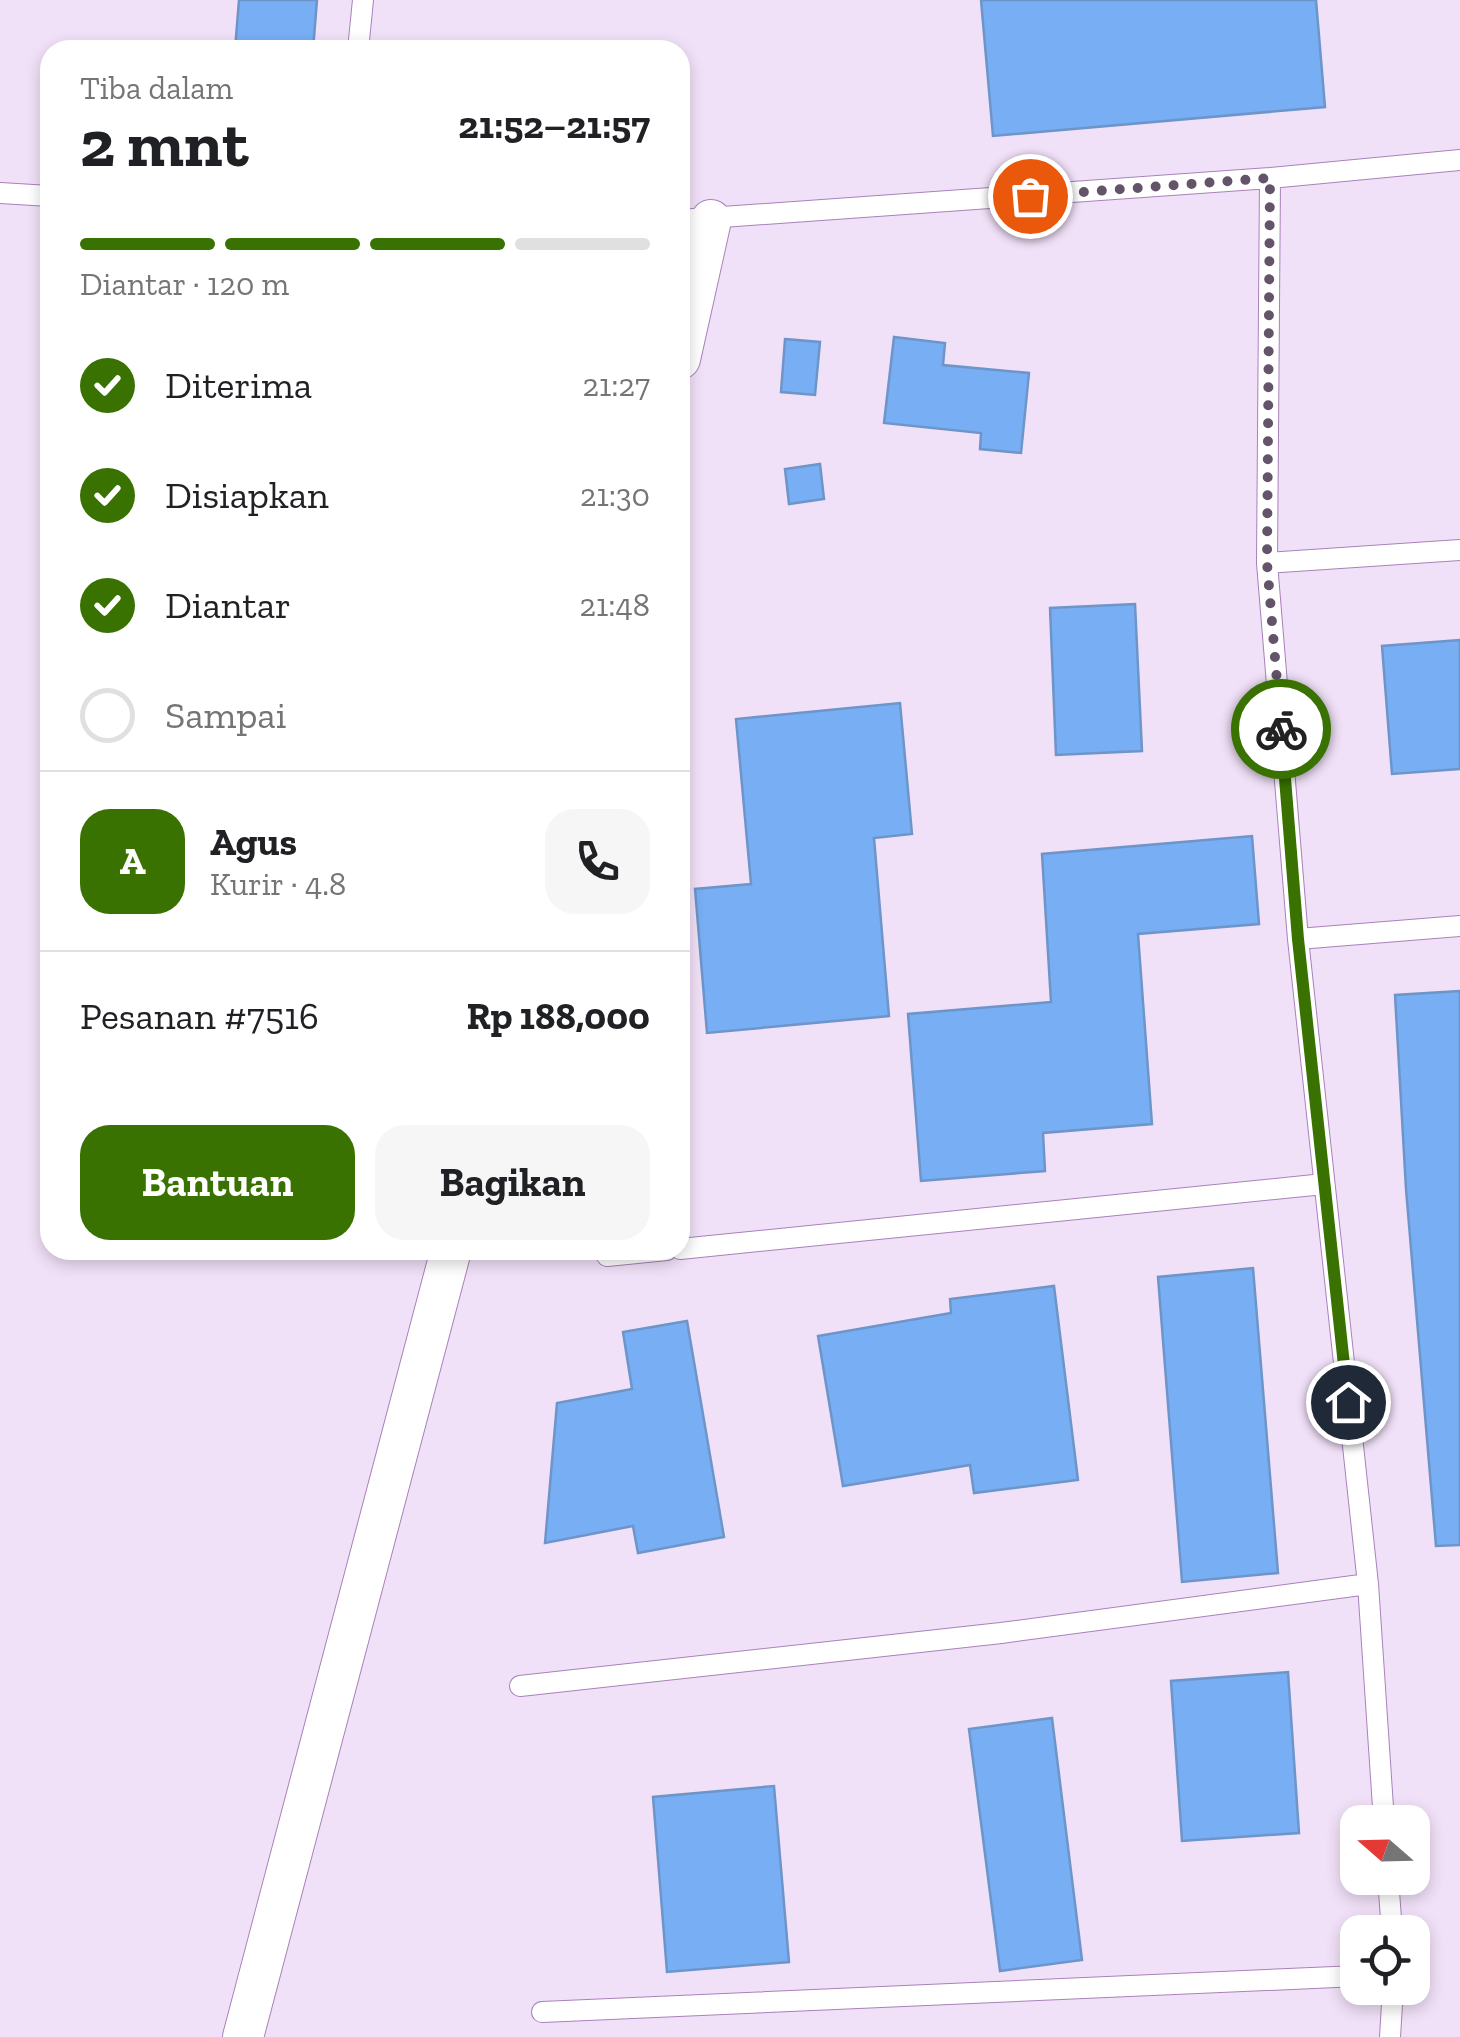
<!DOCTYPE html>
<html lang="id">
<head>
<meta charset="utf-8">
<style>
  :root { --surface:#fff; --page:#f6f6f6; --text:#202124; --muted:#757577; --line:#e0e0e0; --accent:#397201 }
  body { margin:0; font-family:"Zilla Slab",serif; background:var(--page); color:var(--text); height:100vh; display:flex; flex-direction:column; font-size:38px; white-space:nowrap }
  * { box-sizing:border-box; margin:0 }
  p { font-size:32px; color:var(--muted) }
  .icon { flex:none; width:55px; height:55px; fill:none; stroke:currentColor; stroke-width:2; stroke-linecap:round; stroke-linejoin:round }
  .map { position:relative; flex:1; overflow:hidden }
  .drawer { position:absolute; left:40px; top:40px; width:650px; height:1220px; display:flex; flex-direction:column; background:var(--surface); border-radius:30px; box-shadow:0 5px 15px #0003 }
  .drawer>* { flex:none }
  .needle { width:65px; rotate:290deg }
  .tools { position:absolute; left:1340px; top:1805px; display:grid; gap:20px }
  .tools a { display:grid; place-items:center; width:90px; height:90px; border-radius:20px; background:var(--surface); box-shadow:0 5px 15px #0003; font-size:50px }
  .pin { position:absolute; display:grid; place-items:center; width:85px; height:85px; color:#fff; margin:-42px; border:5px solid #fff; border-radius:50%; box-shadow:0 2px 10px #0007 }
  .courier { position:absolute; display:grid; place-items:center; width:100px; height:100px; margin:-50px; border:8px solid #397201; border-radius:50%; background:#fff; color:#222; box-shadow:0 2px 12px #0007 }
  .overview em { font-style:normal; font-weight:700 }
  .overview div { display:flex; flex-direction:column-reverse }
  .overview { display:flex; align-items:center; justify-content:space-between; height:170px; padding:0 40px }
  h1 { font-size:65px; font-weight:700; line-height:75px }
  .bar { display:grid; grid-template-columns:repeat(4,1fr); gap:15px 10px; align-content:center; height:120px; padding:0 40px }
  .bar i { height:12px; border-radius:8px; background:var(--line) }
  .bar .current { background:var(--accent) }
  .bar p { grid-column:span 4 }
  .line { display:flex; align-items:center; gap:25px; padding:0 40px; border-top:2px solid var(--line) }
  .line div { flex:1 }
  .round { display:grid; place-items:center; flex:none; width:105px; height:105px; border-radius:30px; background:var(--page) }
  ol { padding:0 40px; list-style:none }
  li { display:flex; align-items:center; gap:30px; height:110px }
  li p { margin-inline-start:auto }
  li .icon { padding:10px; border-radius:50%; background:var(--accent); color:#fff; stroke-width:4 }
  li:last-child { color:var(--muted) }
  li i { width:55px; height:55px; border:5px solid var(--line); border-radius:50% }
  .action { display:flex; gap:20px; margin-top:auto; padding:20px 40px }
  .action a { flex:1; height:115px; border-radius:30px; background:var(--accent); color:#fff; font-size:40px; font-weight:700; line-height:115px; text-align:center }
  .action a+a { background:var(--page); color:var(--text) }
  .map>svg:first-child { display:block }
  .building { fill:#77aef4; stroke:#6d95c9; stroke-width:2.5 }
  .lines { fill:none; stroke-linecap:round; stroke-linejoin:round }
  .service-casing { stroke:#a882b9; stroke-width:22 }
  .minor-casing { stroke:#a882b9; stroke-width:42 }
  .service { stroke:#fff; stroke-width:20 }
  .minor { stroke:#fff; stroke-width:40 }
  .done { stroke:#63546a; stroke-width:10; stroke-dasharray:0 18 }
  .route { stroke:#397201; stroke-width:12 }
</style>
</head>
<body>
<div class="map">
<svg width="1460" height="2037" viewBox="0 0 1460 2037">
  <rect width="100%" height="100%" fill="#f1e1f8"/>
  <path class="building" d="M 239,0 L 317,0 L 313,50 L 235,50 Z
    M 981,0 L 1316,0 L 1325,107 L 993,136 Z
    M 894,337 L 945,343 L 943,365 L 1029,373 L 1021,453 L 980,449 L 981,433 L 884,423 Z
    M 785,339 L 820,342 L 815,395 L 781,392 Z
    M 820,464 L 824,499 L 789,504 L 785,469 Z
    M 1135,604 L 1142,751 L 1056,755 L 1050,608 Z
    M 1460,640 L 1460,769 L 1392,774 L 1382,646 Z
    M 900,703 L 912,834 L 874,838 L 889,1016 L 707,1033 L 695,889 L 751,884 L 736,719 Z
    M 1252,836 L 1259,924 L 1138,934 L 1152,1124 L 1043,1133 L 1045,1171 L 921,1181 L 908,1014 L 1051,1002 L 1042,854 Z
    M 1460,991 L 1460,1545 L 1436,1546 L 1406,1189 L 1395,995 Z
    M 1253,1268 L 1278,1573 L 1182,1582 L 1158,1277 Z
    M 1054,1286 L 1078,1480 L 974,1493 L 970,1465 L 843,1486 L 818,1336 L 951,1313 L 950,1299 Z
    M 687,1321 L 724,1537 L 638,1553 L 633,1526 L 545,1543 L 557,1403 L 632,1389 L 623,1332 Z
    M 1288,1672 L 1299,1833 L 1182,1841 L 1171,1681 Z
    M 1052,1718 L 1082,1960 L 1000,1971 L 969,1729 Z
    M 774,1786 L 789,1962 L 667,1972 L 653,1797 Z"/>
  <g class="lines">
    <defs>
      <path id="service" d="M 358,50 L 363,0
        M 1270,178 L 1267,563 L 1298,939 L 1368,1584 L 1384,1822
        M 0,193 L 50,196
        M 680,220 L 1270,178 L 1460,160
        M 1267,563 L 1460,550
        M 1298,939 L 1460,926
        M 680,1249 L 1324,1184
        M 607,1256 L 667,1250
        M 520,1686 L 1001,1633 L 1368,1584
        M 1388,1878 L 1392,1932
        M 542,2012 L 1358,1976
        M 1390,2037 L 1393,1988"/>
      <path id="minor" d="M 680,359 L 711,220
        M 243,2037 L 451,1250"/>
    </defs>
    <use href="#service" class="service-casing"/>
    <use href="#minor" class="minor-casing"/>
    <use href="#service" class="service"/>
    <use href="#minor" class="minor"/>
  </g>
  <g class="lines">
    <path class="done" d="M 1030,196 L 1270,178 L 1267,563 L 1281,729"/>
    <path class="route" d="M 1281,729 L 1298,939 L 1348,1402"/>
  </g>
</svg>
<div class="tools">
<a><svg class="needle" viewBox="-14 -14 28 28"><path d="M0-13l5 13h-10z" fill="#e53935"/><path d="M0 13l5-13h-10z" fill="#757577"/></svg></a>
<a><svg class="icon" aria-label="locate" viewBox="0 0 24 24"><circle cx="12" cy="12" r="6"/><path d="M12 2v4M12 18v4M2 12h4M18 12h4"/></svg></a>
</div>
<div class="pin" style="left:1030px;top:196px;background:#ea580c"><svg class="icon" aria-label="bag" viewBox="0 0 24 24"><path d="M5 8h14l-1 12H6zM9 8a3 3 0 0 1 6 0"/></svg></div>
<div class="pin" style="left:1348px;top:1402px;background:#1f2937"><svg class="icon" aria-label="home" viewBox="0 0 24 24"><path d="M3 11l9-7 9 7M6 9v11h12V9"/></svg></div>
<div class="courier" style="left:1281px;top:729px"><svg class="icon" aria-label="bike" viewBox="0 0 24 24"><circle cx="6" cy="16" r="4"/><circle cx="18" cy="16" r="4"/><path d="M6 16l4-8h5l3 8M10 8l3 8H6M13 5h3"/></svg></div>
<section class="drawer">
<div class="overview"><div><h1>2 mnt</h1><p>Tiba dalam</p></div><em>21:52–21:57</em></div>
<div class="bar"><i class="current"></i><i class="current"></i><i class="current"></i><i></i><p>Diantar · 120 m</p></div>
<ol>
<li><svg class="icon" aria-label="check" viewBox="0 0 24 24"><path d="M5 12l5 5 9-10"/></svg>Diterima<p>21:27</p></li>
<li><svg class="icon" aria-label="check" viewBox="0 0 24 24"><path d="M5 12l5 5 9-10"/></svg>Disiapkan<p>21:30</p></li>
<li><svg class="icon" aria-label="check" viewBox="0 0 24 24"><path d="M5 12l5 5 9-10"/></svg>Diantar<p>21:48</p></li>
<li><i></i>Sampai</li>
</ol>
<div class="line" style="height:180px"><b class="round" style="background:var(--accent);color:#fff">A</b><div><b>Agus</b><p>Kurir · 4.8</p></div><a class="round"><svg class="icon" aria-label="phone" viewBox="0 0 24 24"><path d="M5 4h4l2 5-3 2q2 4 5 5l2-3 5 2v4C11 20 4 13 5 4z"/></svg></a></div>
<div class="line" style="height:130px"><div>Pesanan #7516</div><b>Rp 188,000</b></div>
<div class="action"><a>Bantuan</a><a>Bagikan</a></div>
</section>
</div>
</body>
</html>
